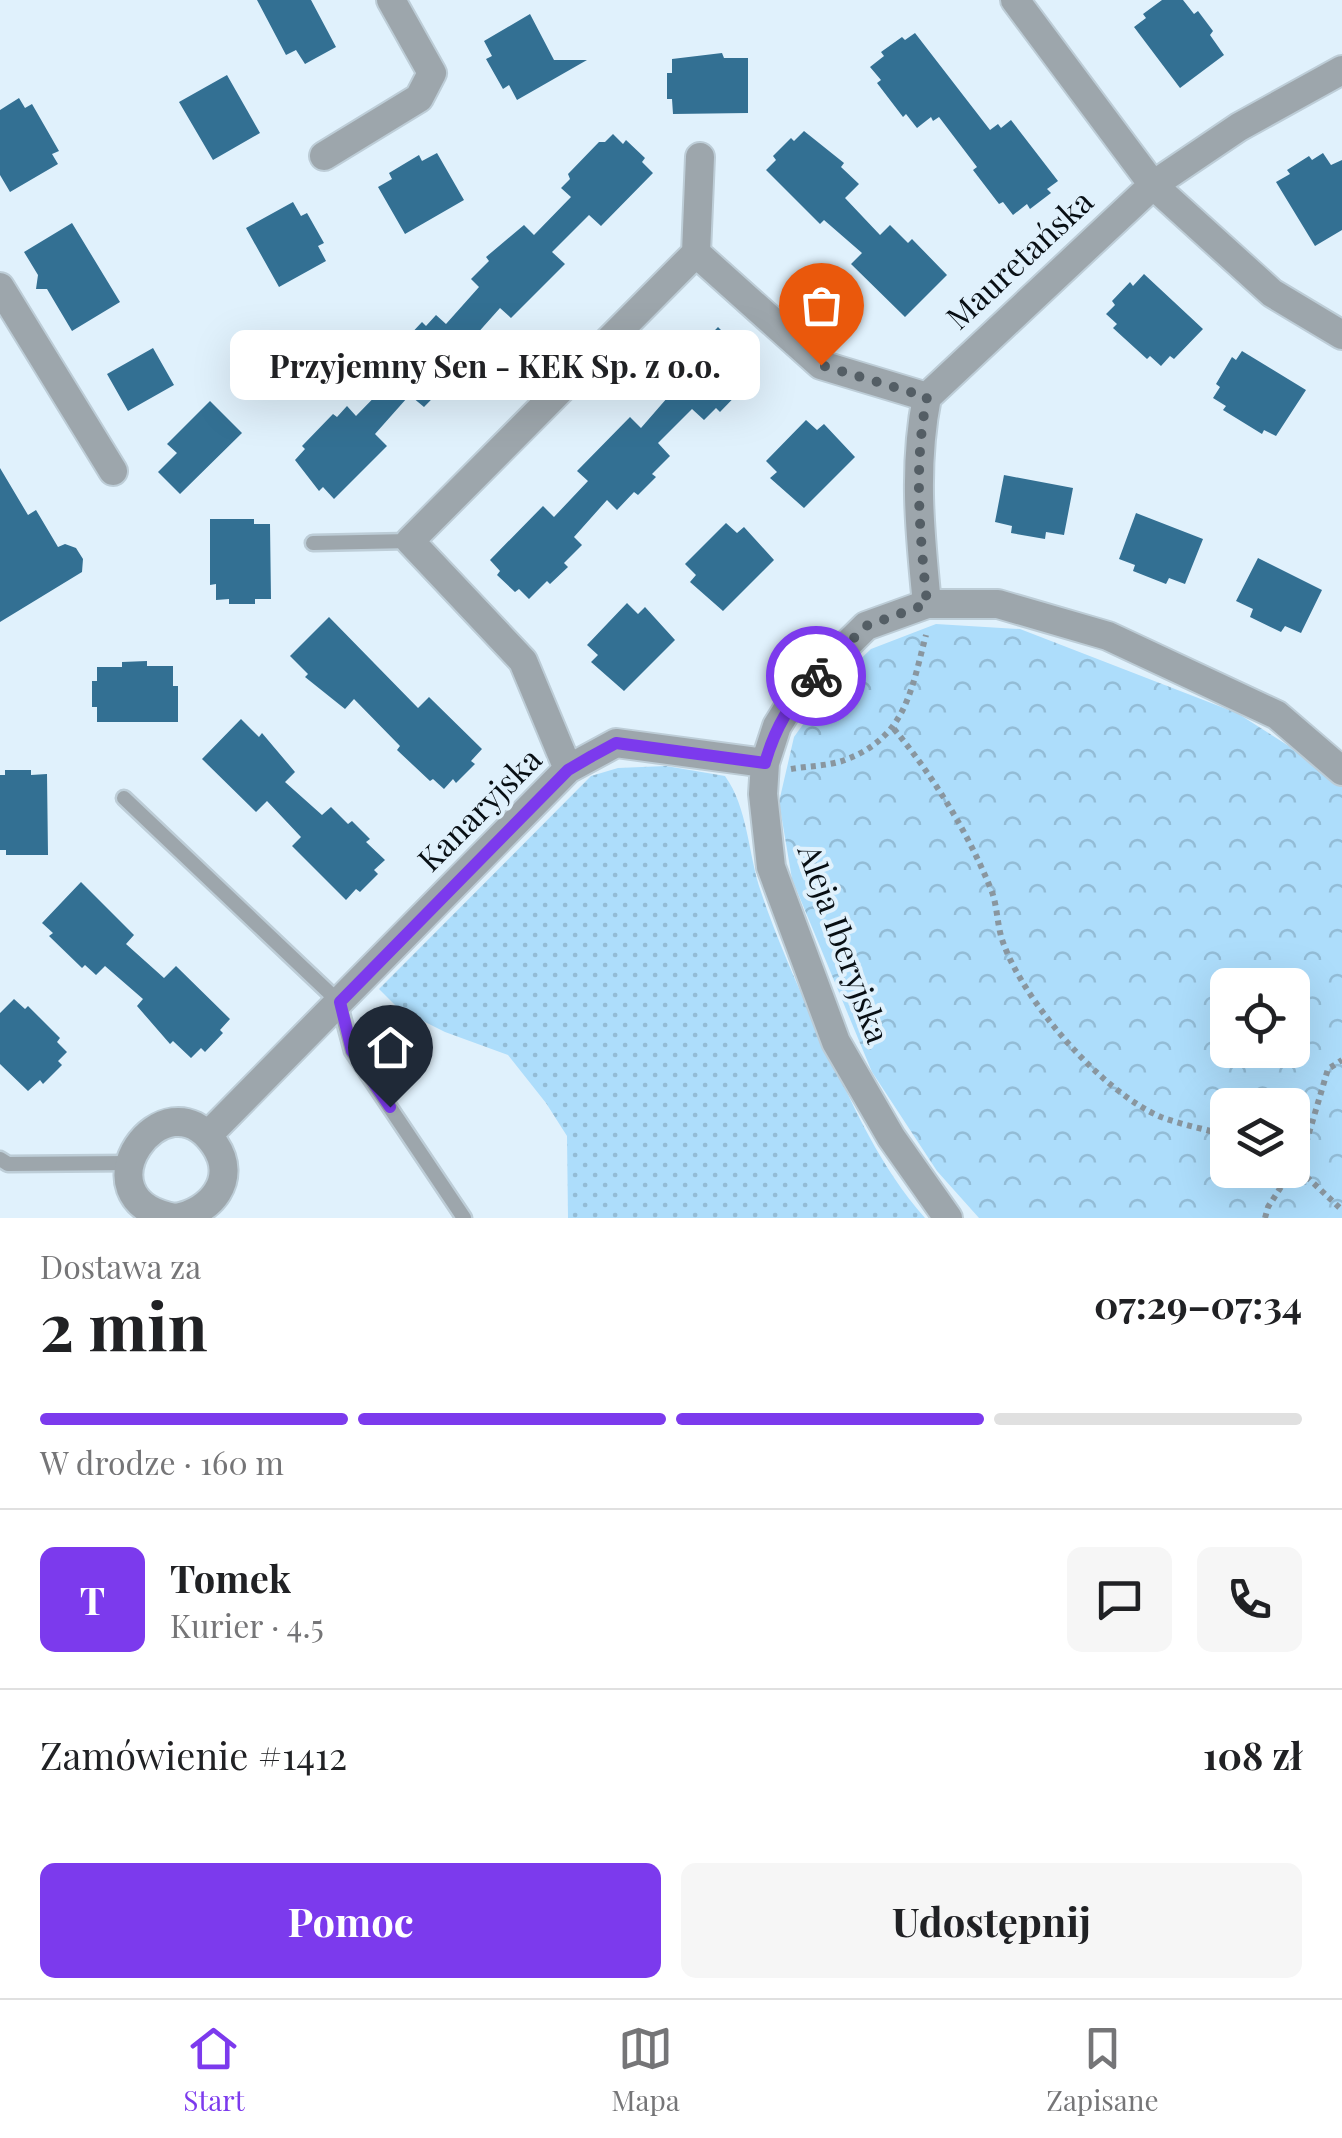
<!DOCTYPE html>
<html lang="pl">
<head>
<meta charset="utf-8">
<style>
  :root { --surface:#fff; --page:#f6f6f6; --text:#202124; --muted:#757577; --line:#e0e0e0; --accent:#7c3aed }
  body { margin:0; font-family:"Playfair Display",serif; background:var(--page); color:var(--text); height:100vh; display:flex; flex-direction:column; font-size:38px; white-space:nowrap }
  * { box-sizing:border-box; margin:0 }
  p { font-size:32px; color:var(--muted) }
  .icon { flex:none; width:55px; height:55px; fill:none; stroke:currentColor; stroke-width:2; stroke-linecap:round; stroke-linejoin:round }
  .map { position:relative; height:1218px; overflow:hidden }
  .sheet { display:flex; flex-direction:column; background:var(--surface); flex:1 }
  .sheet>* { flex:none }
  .tools { position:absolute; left:1210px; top:968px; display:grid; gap:20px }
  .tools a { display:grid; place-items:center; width:100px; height:100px; border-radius:15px; background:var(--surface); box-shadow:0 10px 40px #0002; font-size:50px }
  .pin { position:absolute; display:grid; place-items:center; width:85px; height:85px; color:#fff; margin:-102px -42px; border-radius:50% 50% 50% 0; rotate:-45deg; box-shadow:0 0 10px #0007 }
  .pin .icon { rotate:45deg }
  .courier { position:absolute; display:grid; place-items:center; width:100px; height:100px; margin:-50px; border:8px solid #7c3aed; border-radius:50%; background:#fff; color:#222; box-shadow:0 2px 12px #0007 }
  .bubble { position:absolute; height:70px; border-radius:15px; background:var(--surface); box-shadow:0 10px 40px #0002; font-size:32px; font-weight:700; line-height:70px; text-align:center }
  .head em { font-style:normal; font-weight:700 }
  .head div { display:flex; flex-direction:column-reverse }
  .head { display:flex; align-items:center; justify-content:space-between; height:170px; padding:0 40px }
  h1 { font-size:65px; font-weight:700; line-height:75px }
  .bar { display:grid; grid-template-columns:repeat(4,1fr); gap:15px 10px; align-content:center; height:120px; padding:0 40px }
  .bar i { height:12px; border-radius:8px; background:var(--line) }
  .bar .on { background:var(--accent) }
  .bar p { grid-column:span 4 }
  .line { display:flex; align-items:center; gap:25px; padding:0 40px; border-top:2px solid var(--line) }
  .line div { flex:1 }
  .round { display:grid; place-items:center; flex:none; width:105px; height:105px; border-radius:15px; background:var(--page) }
  .cta { display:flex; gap:20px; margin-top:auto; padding:20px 40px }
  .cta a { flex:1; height:115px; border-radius:15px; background:var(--accent); color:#fff; font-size:40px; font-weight:700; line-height:115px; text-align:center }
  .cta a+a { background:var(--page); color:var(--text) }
  .dock { display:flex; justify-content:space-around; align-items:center; height:140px; border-top:2px solid var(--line); background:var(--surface); font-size:28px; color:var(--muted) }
  .dock a { display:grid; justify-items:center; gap:5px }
  .dock .on { color:var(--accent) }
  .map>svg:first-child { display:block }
  .grass { fill:url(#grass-dots) }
  .park { fill:url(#park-crowns); fill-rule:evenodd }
  .building { fill:#337093 }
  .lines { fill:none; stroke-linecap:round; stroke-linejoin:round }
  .lane-casing { stroke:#bdcdd7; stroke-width:19 }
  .street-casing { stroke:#bdcdd7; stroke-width:32 }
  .path { stroke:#89969f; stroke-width:6; stroke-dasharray:5 5; stroke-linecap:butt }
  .lane { stroke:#9da6ac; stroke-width:14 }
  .street { stroke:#9da6ac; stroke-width:28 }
  .done { stroke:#545e65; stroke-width:10; stroke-dasharray:0 18 }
  .route { stroke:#7c3aed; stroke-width:12 }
  .labels { text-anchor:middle; stroke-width:8; stroke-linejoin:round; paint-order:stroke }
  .street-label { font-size:32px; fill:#080f14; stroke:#e0f1fc }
</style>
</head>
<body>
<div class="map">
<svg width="1342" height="1218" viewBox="0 0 1342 1218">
  <defs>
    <pattern id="grass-dots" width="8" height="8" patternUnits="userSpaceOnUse" patternTransform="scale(2.5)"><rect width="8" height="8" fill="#adddfb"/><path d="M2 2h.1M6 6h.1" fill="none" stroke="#93bcd6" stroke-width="1.8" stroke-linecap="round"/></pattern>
    <pattern id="park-crowns" width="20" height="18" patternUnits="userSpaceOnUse" patternTransform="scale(2.5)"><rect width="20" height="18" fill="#adddfb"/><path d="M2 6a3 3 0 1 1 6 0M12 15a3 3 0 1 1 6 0" fill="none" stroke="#93bcd6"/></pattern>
  </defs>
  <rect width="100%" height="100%" fill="#e0f1fc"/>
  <path class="grass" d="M 666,766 L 725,776 C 748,808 748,854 761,892 C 779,945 802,996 826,1047 C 854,1108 880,1167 925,1218 L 568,1218 L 567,1136 L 546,1103 L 508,1055 L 445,1032 L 399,1009 L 379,989 L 591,776 L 618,768 Z"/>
  <path class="park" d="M 936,624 L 1020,629 L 1237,713 L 1320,766 L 1342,785 L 1342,1218 L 979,1218 L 937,1171 L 872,1072 L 792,879 L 779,802 L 794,737 L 826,692 L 871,649 ZM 1228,985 L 1292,985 L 1292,1050 L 1228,1050 ZM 1228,1105 L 1292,1105 L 1292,1170 L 1228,1170 Z"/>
  <path class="building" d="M 257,0 L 311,0 L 336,47 L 305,64 L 296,50 L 286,55 Z
    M 1162,0 L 1183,0 L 1194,14 L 1198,11 L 1213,31 L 1210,35 L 1224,55 L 1180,88 L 1134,27 L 1146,18 L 1143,14 Z
    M 530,14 L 554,60 L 587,60 L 517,100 L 509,85 L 503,89 L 486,59 L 492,56 L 484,41 Z
    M 915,33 L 990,130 L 998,124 L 1001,128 L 1011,120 L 1058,181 L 1047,189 L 1051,193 L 1030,209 L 1027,204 L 1013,215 L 1003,202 L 999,204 L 973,170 L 977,167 L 939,117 L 933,121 L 931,117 L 917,128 L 906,114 L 903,117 L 877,83 L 881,80 L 870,67 L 884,56 L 881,52 L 902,37 L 905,40 Z
    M 722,53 L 724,58 L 748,58 L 748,113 L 673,114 L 672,99 L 667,99 L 667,73 L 672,73 L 672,59 Z
    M 227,75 L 260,133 L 213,160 L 179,102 Z
    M 19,98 L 25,108 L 32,104 L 59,151 L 52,154 L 58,164 L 10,192 L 0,175 L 0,110 Z
    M 804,131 L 844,163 L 841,167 L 859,184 L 845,198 L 880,235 L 890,225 L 908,243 L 912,239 L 947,275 L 905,317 L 851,264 L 862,253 L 824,220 L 820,224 L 766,170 L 776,160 L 773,156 L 791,138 L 794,141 Z
    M 613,134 L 623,144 L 626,140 L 645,158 L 642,162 L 653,173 L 601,226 L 589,215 L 552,252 L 565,264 L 511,318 L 500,308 L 467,345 L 476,354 L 424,407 L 412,397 L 407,398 L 375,434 L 387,446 L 334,499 L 323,487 L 319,491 L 295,460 L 305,449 L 302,446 L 333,414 L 337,417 L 347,406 L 356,416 L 393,378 L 384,369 L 394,358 L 391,355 L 422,322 L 426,326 L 436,315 L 446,324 L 479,287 L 471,279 L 489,261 L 486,257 L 524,225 L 534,235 L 571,197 L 561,188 L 570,179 L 568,174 L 599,142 L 605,142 Z
    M 437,153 L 464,200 L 405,234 L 378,187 L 392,179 L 389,173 L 419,155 L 422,161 Z
    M 1323,153 L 1331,165 L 1342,160 L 1342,230 L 1315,246 L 1276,182 L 1290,174 L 1287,170 L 1309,156 L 1312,160 Z
    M 293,202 L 301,216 L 307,213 L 324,243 L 318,246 L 326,261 L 279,287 L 246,228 Z
    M 72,223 L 120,302 L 72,331 L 47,289 L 36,289 L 38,275 L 24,252 Z
    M 1144,274 L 1203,329 L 1174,359 L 1170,356 L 1161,366 L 1150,356 L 1147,359 L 1113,328 L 1117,324 L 1106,314 L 1115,305 L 1112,301 L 1130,282 L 1133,286 Z
    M 718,327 L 727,336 L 731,332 L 750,350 L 746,354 L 758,366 L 746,378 L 750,381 L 720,412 L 716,408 L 704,420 L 692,409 L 658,443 L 670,456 L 652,474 L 656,477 L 638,495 L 634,492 L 617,510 L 607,500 L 574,537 L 582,545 L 564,563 L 568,567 L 550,584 L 547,581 L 529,599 L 519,589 L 515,592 L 497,575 L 500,571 L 490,560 L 543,506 L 554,517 L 588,481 L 577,471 L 630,417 L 641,428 L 674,390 L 665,382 Z
    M 153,348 L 174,385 L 128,411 L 107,374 Z
    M 1242,351 L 1306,390 L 1276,436 L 1264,430 L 1262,434 L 1223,410 L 1226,406 L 1213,398 L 1220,387 L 1216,384 L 1232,357 L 1236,360 Z
    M 210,401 L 242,433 L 180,494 L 158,472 L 177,453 L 167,444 Z
    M 806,420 L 817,430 L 824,424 L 855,457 L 804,508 L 770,478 L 777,472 L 766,461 Z
    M 0,468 L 28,515 L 36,510 L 58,547 L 65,544 L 76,548 L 83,559 L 82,572 L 0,622 Z
    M 1004,475 L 1073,488 L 1064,535 L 1046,532 L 1045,539 L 1011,533 L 1012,526 L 995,522 Z
    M 1136,513 L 1203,539 L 1185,584 L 1169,578 L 1166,584 L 1133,571 L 1135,565 L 1119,559 Z
    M 210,519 L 254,519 L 254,524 L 270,524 L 271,599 L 255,599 L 255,604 L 229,604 L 229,599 L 216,600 L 216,584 L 210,585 Z
    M 726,523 L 737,533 L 744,527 L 774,560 L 723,611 L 690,582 L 696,575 L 685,564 Z
    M 1258,558 L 1322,590 L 1301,633 L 1285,626 L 1281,632 L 1250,617 L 1253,609 L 1236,601 Z
    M 627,603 L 638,614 L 645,607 L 675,640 L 624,691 L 591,662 L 598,655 L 587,645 Z
    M 329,617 L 418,708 L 429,697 L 482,749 L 471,761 L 475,764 L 456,783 L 453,779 L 444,789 L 433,779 L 430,781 L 397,750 L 400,746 L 354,699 L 345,709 L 305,677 L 308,674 L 290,656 Z
    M 147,661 L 147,666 L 173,666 L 173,686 L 178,686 L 178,722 L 97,722 L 97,707 L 92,707 L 92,681 L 97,681 L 97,667 L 122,667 L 122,662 Z
    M 241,719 L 259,737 L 262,733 L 295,772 L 285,782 L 322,815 L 331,807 L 348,824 L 352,821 L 370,839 L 366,842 L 385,860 L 374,870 L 378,874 L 360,892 L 356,889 L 346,900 L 292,846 L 301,837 L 267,801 L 256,812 L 202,759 Z
    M 5,770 L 31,770 L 31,775 L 47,774 L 48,855 L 6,855 L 6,850 L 0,850 L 0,775 L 5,775 Z
    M 81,882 L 134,935 L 126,944 L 164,978 L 176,966 L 230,1019 L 220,1030 L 223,1033 L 205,1052 L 201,1048 L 191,1058 L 173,1041 L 170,1044 L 137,1006 L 143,999 L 105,966 L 96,975 L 85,965 L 82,968 L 49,936 L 53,933 L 42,923 Z
    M 14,999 L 25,1009 L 28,1006 L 60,1038 L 57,1042 L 67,1052 L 58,1061 L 62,1065 L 43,1084 L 40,1080 L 28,1091 L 0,1064 L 0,1013 Z"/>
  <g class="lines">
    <defs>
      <path id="lane" d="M 313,543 L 410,541
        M 124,798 L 339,1002 L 352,1051 L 464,1218
        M 0,1159 L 8,1164 L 129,1163"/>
      <path id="street" d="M 1015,0 L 1153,185 L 1272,293 L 1342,335
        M 324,156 L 419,98 L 432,73 L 391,0
        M 700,157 L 696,253 L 821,365 L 927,397
        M 0,287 L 113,471
        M 927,604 C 920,534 913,467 927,397 L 1153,185 L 1239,127 L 1342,70
        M 568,769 L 523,661 L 410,541 L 696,253
        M 208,1135 L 568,769 L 616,743 L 765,763
        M 175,1218 C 72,1200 165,1070 215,1145 C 238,1179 211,1212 176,1218
        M 948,1218 L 891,1137 L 836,1042 L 771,867 L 763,794 L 765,763 L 777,726 L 797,694 L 866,626 L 927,604 L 998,604 L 1108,636 L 1277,715 L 1342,771"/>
    </defs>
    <use href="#lane" class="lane-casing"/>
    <use href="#street" class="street-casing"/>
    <path class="path" d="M 894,729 C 934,777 969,834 992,892 C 998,909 997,928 1004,945 C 1026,1004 1102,1092 1161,1117 C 1182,1125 1206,1129 1228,1136
      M 791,769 C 808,766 829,766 845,760 C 906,737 911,691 926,635
      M 1292,1163 L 1342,1210
      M 1292,1169 L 1304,1150 L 1328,1069 L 1342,1060
      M 1265,1218 L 1268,1207 L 1292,1170"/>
    <use href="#lane" class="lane"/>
    <use href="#street" class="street"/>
  </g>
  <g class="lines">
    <path class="done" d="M 816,676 L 866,626 L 927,604 C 920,534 913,467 927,397 L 821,365"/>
    <path class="route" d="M 390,1107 L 352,1051 L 340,1002 L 568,770 L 592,756 L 616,743 L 765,763 C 775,728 790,702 816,676"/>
  </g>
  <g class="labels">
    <g class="street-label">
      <text transform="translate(1020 260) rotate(-43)" y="11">Mauretańska</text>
      <text transform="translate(480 810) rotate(-45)" y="11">Kanaryjska</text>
      <text transform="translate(843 944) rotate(70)" y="11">Aleja Iberyjska</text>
    </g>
  </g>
</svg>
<div class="tools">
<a><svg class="icon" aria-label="locate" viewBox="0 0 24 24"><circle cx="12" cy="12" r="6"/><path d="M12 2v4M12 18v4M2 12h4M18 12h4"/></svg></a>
<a><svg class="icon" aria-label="layers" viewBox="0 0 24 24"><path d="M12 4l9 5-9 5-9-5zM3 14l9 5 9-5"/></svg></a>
</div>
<div class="pin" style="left:821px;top:365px;background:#ea580c"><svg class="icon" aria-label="bag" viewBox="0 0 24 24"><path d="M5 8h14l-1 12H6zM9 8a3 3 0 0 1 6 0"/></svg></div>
<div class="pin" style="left:390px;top:1107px;background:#1f2937"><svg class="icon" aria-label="home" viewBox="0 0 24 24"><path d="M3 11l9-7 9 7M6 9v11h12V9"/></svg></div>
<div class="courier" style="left:816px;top:676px"><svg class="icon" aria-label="bike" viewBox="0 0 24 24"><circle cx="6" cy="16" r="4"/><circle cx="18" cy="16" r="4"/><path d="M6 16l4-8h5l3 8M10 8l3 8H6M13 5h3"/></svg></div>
<div class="bubble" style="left:230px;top:330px;width:530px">Przyjemny Sen - KEK Sp. z o.o.</div>
</div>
<section class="sheet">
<div class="head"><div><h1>2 min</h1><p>Dostawa za</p></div><em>07:29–07:34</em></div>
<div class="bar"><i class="on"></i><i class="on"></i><i class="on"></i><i></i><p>W drodze · 160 m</p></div>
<div class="line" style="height:180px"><b class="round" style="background:var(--accent);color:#fff">T</b><div><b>Tomek</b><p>Kurier · 4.5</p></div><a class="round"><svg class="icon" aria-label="chat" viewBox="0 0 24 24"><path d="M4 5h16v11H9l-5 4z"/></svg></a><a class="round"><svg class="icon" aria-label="phone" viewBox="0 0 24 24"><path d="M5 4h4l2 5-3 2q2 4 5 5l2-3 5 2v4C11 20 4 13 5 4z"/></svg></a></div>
<div class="line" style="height:130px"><div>Zamówienie #1412</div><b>108 zł</b></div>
<div class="cta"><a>Pomoc</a><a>Udostępnij</a></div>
</section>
<nav class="dock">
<a class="on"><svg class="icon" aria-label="home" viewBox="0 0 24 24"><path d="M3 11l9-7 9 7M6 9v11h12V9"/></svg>Start</a>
<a><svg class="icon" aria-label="map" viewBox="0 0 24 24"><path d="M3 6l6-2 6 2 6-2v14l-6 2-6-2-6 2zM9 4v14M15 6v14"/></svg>Mapa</a>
<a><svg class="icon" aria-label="saved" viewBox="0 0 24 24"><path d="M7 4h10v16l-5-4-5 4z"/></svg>Zapisane</a>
</nav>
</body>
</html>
